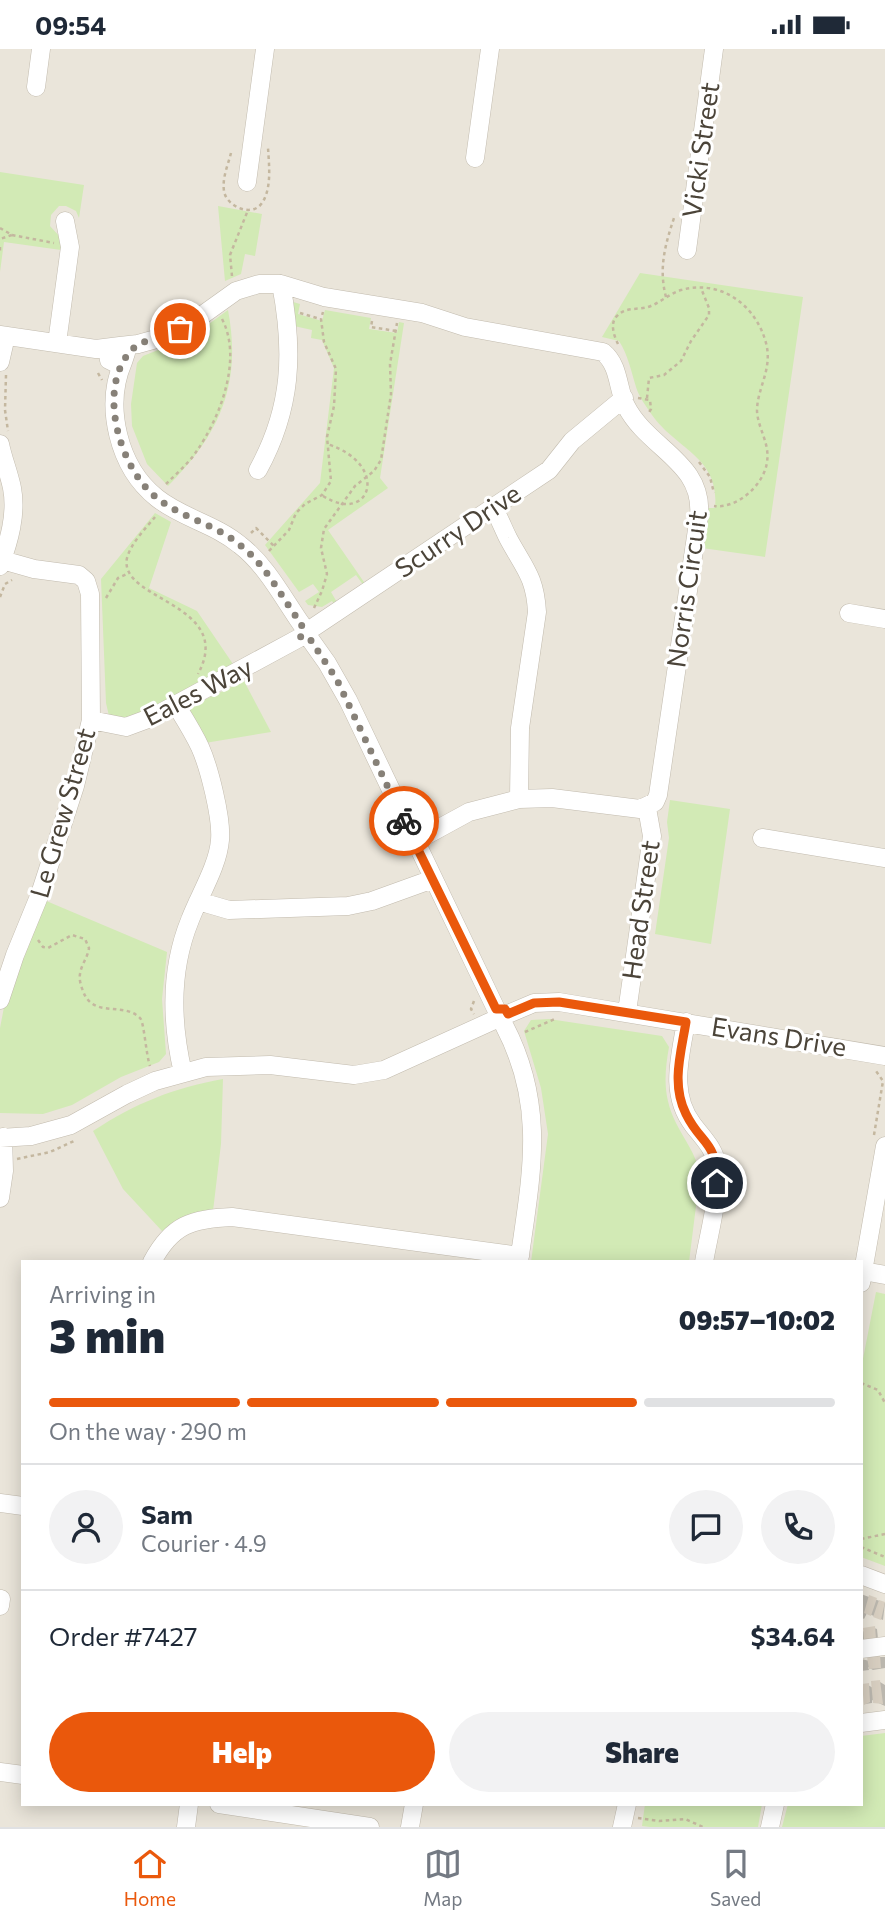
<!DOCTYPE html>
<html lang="en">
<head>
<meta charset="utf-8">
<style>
  :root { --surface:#fff; --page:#f2f2f3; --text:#1f2937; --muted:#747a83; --line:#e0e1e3; --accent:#ea580c }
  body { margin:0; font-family:Commissioner,sans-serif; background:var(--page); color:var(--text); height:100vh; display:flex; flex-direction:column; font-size:26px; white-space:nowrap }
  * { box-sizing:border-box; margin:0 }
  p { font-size:23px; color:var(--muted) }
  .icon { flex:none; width:38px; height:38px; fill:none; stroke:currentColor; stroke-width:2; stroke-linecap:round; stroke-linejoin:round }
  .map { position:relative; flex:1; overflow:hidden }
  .drawer { position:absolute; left:21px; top:1211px; width:842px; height:546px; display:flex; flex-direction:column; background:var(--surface); border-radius:0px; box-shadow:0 4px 18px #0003 }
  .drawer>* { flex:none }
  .pin { position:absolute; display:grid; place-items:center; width:60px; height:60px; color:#fff; margin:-30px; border:4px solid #fff; border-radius:50%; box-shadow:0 2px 7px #0007 }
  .courier { position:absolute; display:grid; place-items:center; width:70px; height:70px; margin:-35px; border:5px solid #ea580c; border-radius:50%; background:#fff; color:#222; box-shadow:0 2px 9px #0007 }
  .summary em { font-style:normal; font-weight:800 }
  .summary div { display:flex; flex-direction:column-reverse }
  .summary { display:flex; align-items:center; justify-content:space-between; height:119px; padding:0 28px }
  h1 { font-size:46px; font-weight:800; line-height:52px }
  .bar { display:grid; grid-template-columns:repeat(4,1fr); gap:10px 7px; align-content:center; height:84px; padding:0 28px }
  .bar i { height:9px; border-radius:5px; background:var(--line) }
  .bar .selected { background:var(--accent) }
  .bar p { grid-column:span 4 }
  .line { display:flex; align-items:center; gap:18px; padding:0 28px; border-top:2px solid var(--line) }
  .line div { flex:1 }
  .round { display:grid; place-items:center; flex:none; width:74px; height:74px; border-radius:37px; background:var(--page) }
  .primary-button { display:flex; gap:14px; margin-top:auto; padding:14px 28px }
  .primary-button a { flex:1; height:80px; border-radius:42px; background:var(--accent); color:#fff; font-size:28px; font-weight:800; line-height:80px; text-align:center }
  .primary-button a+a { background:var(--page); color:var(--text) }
  .status { display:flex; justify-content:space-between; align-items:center; height:49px; padding:0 35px; background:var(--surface); direction:ltr }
  .status svg { height:19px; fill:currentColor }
  .tabs { display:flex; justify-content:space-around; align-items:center; height:98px; border-top:2px solid var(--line); background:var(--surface); font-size:19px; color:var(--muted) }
  .tabs a { display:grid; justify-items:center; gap:4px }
  .tabs .selected { color:var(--accent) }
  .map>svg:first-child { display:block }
  .residential { fill:#eae5da; fill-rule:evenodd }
  .green { fill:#d2eab5 }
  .shadow { fill:#0003 }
  .building { fill:#d8cfc1 }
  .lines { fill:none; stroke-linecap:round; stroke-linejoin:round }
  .minor-casing { stroke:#c2bbae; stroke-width:19 }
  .path { stroke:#c4b79f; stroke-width:2.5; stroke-dasharray:3.5 3.5; stroke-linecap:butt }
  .minor { stroke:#fff; stroke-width:18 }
  .done { stroke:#878178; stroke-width:7; stroke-dasharray:0 12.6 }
  .route { stroke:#ea580c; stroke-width:9 }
  .labels { text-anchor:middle; stroke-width:6; stroke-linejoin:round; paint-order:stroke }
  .street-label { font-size:26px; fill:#4b4439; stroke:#fff }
</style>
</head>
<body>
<div class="status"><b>09:54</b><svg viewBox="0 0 49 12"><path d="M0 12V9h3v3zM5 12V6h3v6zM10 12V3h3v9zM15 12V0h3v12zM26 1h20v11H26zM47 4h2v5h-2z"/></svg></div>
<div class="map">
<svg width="885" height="1778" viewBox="0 0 885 1778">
  <rect width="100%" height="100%" fill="#f6f3ec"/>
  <path class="residential" d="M 0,0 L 885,0 L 885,1778 L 0,1778 ZM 23,1213 L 861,1213 L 861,1755 L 23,1755 Z"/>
  <path class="green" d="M 0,123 L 84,136 L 79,169 L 76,162 L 66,157 L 59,157 L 51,166 L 50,177 L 61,189 L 61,201 L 4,193 L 0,223 Z
    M 218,157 L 262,165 L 255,207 L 245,205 L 241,225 L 225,232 Z
    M 640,224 L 803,248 L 765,508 L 702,499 L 707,459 L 715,459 C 720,408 677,401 652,366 C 646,357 639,348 636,338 C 631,322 628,306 619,292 L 602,288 Z
    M 290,252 L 300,255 L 298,265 L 322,272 L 325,261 L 371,269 L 369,280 L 397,284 L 399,273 L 404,274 L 380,429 L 388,439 L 328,481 L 366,536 L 364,537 L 356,526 L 331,543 L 338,555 L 335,556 L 332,552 L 322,558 L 308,556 L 305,552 L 319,543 L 313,535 L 299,543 L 265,496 L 320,434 L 334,319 L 322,291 L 311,289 L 312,281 L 294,277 Z
    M 228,261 C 242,335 220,385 168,437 L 147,415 L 132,377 L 131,355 L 137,314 L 143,307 L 191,288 Z
    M 155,464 L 171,473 L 149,539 L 197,562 L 235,618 L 136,671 L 109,667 L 106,654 L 101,530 Z
    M 244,632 L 271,683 L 205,694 L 185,660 Z
    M 670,751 L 730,760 L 711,895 L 655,885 L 669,789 L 667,773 Z
    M 44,851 L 167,903 L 162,950 L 166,1005 L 159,1013 L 121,1028 L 72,1056 L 43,1065 L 0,1064 L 0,979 L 5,953 Z
    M 549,970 L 662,987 L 669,998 C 664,1026 663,1048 676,1074 C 685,1092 696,1105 700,1125 L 689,1213 L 531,1213 L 548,1085 L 541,1039 L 524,982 L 531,971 Z
    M 223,1030 L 221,1095 L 213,1162 L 162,1182 L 123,1140 L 93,1082 C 136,1054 173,1039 223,1030 Z
    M 876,1243 L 885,1245 L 885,1517 L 861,1508 L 861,1320 Z
    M 885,1684 L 885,1778 L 782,1778 L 788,1755 L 861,1755 L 861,1687 Z
    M 645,1755 L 762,1755 L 758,1778 L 650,1778 L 642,1777 Z"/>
  <path class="shadow" d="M 861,1545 L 885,1554 L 883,1571 L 867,1564 L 864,1570 L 861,1568 Z
    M 874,1579 L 877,1580 L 878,1590 L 861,1593 L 861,1581 L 865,1583 Z
    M 879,1608 L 885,1608 L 885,1619 L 873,1621 L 868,1618 L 869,1621 L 861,1622 L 861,1610 L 870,1612 Z
    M 880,1633 L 885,1636 L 885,1657 L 872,1651 L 872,1654 L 865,1655 L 868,1636 L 873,1639 Z"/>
  <path class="building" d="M 869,1546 L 877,1549 L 871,1567 L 864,1564 Z
    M 879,1551 L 885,1553 L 881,1571 L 873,1568 Z
    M 875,1577 L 876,1590 L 864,1591 L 863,1579 Z
    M 880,1606 L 881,1619 L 869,1620 L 867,1608 Z
    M 880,1631 L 883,1655 L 873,1654 L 871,1632 Z
    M 869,1634 L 870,1653 L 864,1656 L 862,1635 Z"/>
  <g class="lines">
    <defs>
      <path id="minor" d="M 36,38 L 41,0
        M 475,109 L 490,0
        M 247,133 L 265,0
        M 687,201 L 714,0
        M 0,286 L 96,300 L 120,297 L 126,304 L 123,313 L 117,315 L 109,311 L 108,305 L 111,299
        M 57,294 L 70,198 L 65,172
        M 120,297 L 138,295 L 167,287 L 194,272 L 236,242 L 259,235 L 281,235 L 324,248 L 422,264 L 465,278 L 603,303 C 620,317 617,339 626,357 C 648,400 704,413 699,467 L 658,746 L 655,753 L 640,760 L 552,749 L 519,750 L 469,763 L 414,793
        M 0,313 L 6,287
        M 123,313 C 104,357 118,418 157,449 C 182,469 215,475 240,496 C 267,517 283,549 302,576
        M 0,395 C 3,410 9,424 12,439 C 17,465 9,492 0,517
        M 258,421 C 292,359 294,303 281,235
        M 493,458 C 499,468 503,479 508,489 C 524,519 535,527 537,563 L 520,679 L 519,750
        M 849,564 L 885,570
        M 314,578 L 549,421 L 572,392 L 624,349
        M 310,590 L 327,614 L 348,651 L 496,960
        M 176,656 C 184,669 193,683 200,698 C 209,718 222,769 220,791 C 218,817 199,847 190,871 C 170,920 171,973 183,1024
        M 91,671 L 126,678 L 153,668 L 301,588
        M 762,789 L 885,809
        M 198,852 L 229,861 L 348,857 L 372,852 L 433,830
        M 0,951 L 15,906 L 40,845 L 75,737 L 91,671 L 90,545 L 86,532 L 79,526 L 34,520 L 2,511
        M 627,963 L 652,787 L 647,759
        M 508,965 L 534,954 L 559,953 L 885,1007
        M 686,973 C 680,1009 669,1044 693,1076 C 703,1089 715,1100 717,1117 C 720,1145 709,1184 704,1213
        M 504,976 C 547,1058 531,1126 519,1213
        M 0,1089 L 31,1087 L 71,1076 L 127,1045 L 155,1032 L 206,1018 L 270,1016 L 354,1026 L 384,1021 L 492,972
        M 0,1149 L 4,1122 L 3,1088
        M 152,1213 C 172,1175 192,1170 232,1168 L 520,1207
        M 863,1222 L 885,1226
        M 861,1234 L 885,1097
        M 0,1454 L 23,1457
        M 861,1526 L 885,1535
        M 0,1557 L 1,1550
        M 861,1600 L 885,1597
        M 861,1674 L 885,1671
        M 0,1723 L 23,1726
        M 219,1755 L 370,1778
        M 186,1778 L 189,1755
        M 410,1778 L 414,1755
        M 622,1778 L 627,1755
        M 770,1778 L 775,1755"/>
    </defs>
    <use href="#minor" class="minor-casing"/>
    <path class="path" d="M 231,104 C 228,116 222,129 224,142 C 226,157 252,169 262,154 C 272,139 269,116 268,99
      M 0,179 L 12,186 L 0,190
      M 12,186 L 54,194
      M 0,198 L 0,203
      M 232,227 L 230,206 L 248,161
      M 666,248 C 658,218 666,193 675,166
      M 300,264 L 320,270
      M 372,272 L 371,278 L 396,282
      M 618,295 C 614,287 609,273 618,266 C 626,258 638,261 648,258 C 660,254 669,245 681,241 C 721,230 756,256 766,294 C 773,320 757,339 757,362 C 758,380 770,394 767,413 C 764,436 737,460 714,457
      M 98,324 L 102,331
      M 6,326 L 5,361 L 8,382
      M 638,349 L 650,351 L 651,360 L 648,365
      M 647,349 L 649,329 L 664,326 L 681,312 L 691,292 L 709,266 L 709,259 L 701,239
      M 699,413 L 710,428 L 714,444
      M 166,435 C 176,425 188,415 196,403 C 220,369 243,310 222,270
      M 323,447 C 371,477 391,415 327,395
      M 155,468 C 146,479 131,494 127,509 C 118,552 236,554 198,625
      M 251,484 L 256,479 L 274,497
      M 269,502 L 289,481 L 296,464 L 305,455 L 322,446 L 331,432 L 327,388 L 334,357 L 336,320 L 324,293 L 321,270 L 323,263
      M 0,548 L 5,535 L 12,531
      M 106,549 L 118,529 L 129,524
      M 314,559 L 322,542 L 327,525 L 321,499 L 324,480 L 355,437 L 374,422 L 381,411 L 391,345 L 390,315 L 397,274
      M 38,891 L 43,898 L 48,899 L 72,886 L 85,890 L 89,899 C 88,908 81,916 80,925 C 79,931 81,937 83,942 C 93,970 123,952 140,969 C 144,972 146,1006 150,1017
      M 474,952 L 471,960 L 474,965
      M 525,983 L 557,969
      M 874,1086 L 883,1032 L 876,1022
      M 17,1110 L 50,1103 L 74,1092
      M 861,1334 L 878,1341 L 885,1354
      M 861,1490 L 885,1485
      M 861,1498 L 885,1508
      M 638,1769 L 659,1772 L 685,1770 L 703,1778"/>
    <use href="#minor" class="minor"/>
  </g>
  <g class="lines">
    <path class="done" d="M 180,280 C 176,282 171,285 166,287 C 157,291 144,291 136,297 C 94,332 118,419 157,449 C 182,469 215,475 240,496 C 267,517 282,549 302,576 L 299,581 L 299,586 L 304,591 L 310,590 L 337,631 L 404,772"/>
    <path class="route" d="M 404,772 L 496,960 L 505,960 L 508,965 L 534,954 L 559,953 L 686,973 C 681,1004 671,1035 686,1065 C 701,1096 717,1091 717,1134"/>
  </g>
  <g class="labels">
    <g class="street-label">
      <text transform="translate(701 101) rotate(-82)" y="9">Vicki Street</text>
      <text transform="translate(458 482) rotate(-34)" y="9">Scurry Drive</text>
      <text transform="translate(687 540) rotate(-82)" y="9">Norris Circuit</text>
      <text transform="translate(198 643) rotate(-27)" y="9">Eales Way</text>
      <text transform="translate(63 764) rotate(-74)" y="9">Le Grew Street</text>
      <text transform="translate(641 861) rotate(-82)" y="9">Head Street</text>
      <text transform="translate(779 988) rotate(9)" y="9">Evans Drive</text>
    </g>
  </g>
</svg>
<div class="pin" style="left:180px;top:280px;background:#ea580c"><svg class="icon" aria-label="bag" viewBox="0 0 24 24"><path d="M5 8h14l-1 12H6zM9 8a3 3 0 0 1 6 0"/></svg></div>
<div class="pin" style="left:717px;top:1134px;background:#1f2937"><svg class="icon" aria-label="home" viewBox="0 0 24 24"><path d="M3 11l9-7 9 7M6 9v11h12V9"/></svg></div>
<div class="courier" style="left:404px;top:772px"><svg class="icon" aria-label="bike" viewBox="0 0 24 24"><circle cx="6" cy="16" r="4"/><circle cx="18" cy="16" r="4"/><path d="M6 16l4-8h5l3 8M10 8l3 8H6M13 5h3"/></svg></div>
<section class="drawer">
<div class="summary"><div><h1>3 min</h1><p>Arriving in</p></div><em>09:57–10:02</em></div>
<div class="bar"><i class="selected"></i><i class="selected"></i><i class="selected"></i><i></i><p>On the way · 290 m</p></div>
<div class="line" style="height:126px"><a class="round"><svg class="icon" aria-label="person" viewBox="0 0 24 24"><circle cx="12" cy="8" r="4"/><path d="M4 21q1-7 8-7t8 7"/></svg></a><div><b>Sam</b><p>Courier · 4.9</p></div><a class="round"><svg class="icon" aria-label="chat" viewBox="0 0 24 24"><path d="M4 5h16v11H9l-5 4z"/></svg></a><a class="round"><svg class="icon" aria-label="phone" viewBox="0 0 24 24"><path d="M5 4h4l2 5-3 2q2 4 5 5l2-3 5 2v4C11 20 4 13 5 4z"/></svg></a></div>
<div class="line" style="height:91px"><div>Order #7427</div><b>$34.64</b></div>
<div class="primary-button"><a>Help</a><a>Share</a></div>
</section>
</div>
<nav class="tabs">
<a class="selected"><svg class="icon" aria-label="home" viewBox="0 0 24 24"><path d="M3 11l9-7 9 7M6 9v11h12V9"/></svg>Home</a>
<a><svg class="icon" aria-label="map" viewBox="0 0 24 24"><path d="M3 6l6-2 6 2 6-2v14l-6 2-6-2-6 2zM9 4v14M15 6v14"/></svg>Map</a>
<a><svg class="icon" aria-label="saved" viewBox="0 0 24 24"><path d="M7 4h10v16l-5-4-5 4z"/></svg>Saved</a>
</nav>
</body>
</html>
